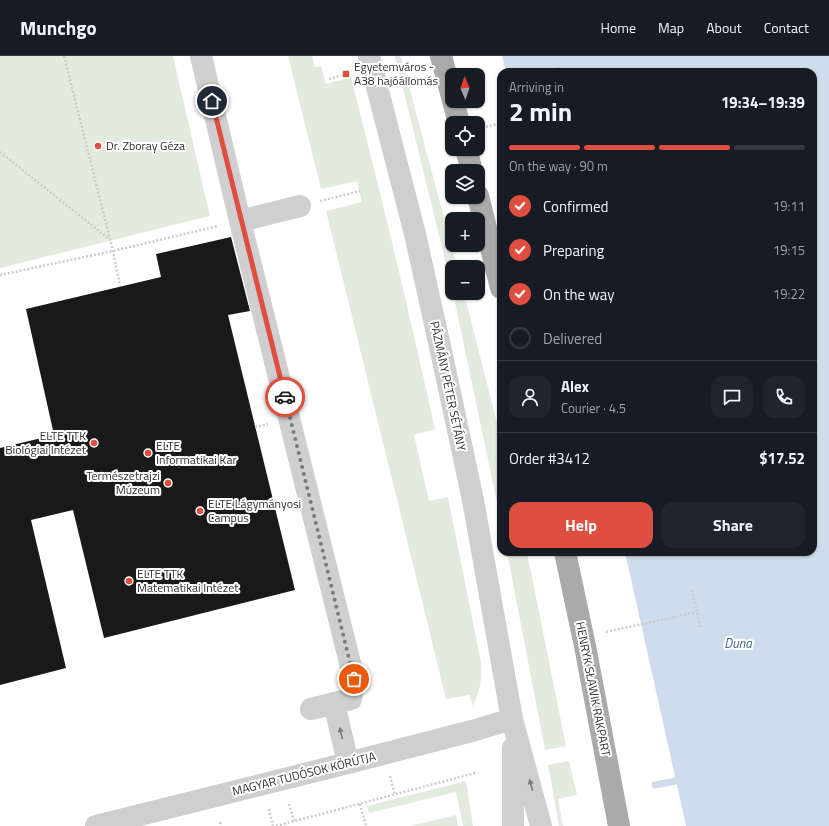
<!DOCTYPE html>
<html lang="en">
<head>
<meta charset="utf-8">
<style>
  :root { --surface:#171b24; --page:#20242c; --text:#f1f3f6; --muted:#9ea1a6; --line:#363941; --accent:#df4f3f }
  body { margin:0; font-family:"Titillium Web",sans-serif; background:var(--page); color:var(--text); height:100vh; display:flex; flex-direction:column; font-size:15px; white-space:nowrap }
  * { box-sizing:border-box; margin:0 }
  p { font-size:13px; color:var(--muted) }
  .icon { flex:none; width:22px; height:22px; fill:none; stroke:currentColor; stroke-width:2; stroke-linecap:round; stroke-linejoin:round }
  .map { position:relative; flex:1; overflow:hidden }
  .side { position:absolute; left:497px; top:12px; width:320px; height:488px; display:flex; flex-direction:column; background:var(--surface); border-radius:12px; box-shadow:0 1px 3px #0004 }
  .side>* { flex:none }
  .needle { width:26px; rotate:358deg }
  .tools { position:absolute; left:445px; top:12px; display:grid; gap:8px }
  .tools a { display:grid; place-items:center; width:40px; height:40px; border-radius:8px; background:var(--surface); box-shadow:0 1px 3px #0004; font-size:20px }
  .pin { position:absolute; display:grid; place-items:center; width:34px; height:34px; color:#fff; margin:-17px; border:2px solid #fff; border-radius:50%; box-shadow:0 1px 4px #0007 }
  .courier { position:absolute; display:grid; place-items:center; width:40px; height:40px; margin:-20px; border:3px solid #df4f3f; border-radius:50%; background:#fff; color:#222; box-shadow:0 1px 5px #0007 }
  .overview em { font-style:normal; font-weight:700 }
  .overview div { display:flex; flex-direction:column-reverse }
  .overview { display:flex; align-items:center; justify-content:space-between; height:68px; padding:0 12px }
  h1 { font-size:26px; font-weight:700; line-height:30px }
  .bar { display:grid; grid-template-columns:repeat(4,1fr); gap:6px 4px; align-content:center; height:48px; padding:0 12px }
  .bar i { height:5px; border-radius:3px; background:var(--line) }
  .bar .current { background:var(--accent) }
  .bar p { grid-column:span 4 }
  .line { display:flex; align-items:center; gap:10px; padding:0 12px; border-top:1px solid var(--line) }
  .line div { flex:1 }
  .round { display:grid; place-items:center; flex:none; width:42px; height:42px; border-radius:12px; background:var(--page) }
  ol { padding:0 12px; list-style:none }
  li { display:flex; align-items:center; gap:12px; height:44px }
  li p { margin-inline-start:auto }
  li .icon { padding:4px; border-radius:50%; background:var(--accent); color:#fff; stroke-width:4 }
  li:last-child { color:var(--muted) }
  li i { width:22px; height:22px; border:2px solid var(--line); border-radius:50% }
  .primary-button { display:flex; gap:8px; margin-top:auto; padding:8px 12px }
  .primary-button a { flex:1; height:46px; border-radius:12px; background:var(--accent); color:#fff; font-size:16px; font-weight:700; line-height:46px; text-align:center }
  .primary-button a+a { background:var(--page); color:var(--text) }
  header { display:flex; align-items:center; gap:24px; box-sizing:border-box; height:56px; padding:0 20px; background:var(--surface); border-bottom:1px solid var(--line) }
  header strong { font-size:19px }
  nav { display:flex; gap:22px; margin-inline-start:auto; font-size:14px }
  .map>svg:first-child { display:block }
  .green { fill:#e3ebdf }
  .water { fill:#cfdcec }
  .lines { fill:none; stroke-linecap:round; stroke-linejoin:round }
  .stream { stroke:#cfdcec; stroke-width:7 }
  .building { fill:#191919 }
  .path { stroke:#ccc; stroke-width:2.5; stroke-dasharray:2 2; stroke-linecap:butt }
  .minor { stroke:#cfcfcf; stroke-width:22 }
  .major { stroke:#aaa; stroke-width:22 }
  .oneway { fill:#797979 }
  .done { stroke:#7a7a7a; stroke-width:4; stroke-dasharray:0 7.2 }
  .route { stroke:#df4f3f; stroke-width:5 }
  .poi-dot { fill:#df4f3f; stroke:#fff; stroke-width:1.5 }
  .labels { text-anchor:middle; stroke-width:4; stroke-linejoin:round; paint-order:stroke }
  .poi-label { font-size:12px; fill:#323232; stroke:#fff; text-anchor:start }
  .street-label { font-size:12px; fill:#323232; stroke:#fff }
  .water-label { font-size:13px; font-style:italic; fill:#426593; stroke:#fff }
</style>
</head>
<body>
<header>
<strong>Munchgo</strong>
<nav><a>Home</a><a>Map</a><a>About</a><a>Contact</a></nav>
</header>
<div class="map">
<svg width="829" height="770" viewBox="0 0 829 770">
  <rect width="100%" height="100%" fill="#fff"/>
  <path class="green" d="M 0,0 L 173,0 L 210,160 L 0,212 Z
    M 288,0 L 312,0 L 315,11 L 321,10 L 326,28 L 351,21 C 381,138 409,255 435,373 L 414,379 L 429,445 L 448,441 L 480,601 C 483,619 481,633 473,650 L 469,639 L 446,643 L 326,155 L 362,146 L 357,125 L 321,133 Z
    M 395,0 L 401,0 L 457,211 L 452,211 L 452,232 Z
    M 453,237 L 464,237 L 501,383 L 501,466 Z
    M 507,496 L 527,496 L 566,690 L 545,694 Z
    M 569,705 L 577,739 L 558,743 L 563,770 L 559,770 L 548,709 Z
    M 466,725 L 473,770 L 463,770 L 456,736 L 369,757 L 367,750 Z
    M 456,759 L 458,770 L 410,770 Z"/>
  <path class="water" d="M 502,0 L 829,0 L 829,770 L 686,770 L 625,496 L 813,496 L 813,16 L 506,16 Z"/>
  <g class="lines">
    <path class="stream" d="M 655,729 L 676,725"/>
  </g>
  <path class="building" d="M 231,181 L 250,255 L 228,259 L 295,534 L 104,582 L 73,454 L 31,464 L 66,612 L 0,629 L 0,392 L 54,379 L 26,253 L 161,221 L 156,198 Z"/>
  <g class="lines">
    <path class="path" d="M 64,0 L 113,195 L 120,230
      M 558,11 L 560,16
      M 329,23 L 346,18
      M 482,72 L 501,67
      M 0,96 L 109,183
      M 320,145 L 360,135
      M 0,219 L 113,195 L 218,170
      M 255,371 L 268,368
      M 692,534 L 701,573
      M 606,576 L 697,556
      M 390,720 L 395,739
      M 289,748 L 294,765
      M 360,748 L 366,770
      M 269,753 L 273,770
      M 220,766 L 221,770
      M 276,770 L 475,717"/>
    <path class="minor" d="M 201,0 L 240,165 L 354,623 L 351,643 L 311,653
      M 369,0 L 415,178 L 441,295 L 473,444 L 512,663 L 541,770
      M 240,165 L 300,150
      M 334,647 L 348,707
      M 513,692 L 513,770
      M 96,770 L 348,707 L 472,675 L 512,663"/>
    <path class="major" d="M 441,0 L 452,41
      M 453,45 L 459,67
      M 466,93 L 472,115
      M 478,140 L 501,232
      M 565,496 L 585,590 L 619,770"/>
  </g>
  <defs><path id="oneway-solid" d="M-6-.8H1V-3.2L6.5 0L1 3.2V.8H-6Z"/></defs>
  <g class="oneway">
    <use href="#oneway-solid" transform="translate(341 677) rotate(-103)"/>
    <use href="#oneway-solid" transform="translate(531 729) rotate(-105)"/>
  </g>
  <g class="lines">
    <path class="done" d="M 285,341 L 354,623"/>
    <path class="route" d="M 212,45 L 285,341"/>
  </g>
  <g class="poi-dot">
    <rect x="342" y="14" width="8" height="8" rx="2"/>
    <circle cx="98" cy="90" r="4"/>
    <circle cx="94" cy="387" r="4"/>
    <circle cx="148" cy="397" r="4"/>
    <circle cx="168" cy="427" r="4"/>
    <circle cx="200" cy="455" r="4"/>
    <circle cx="129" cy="525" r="4"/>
  </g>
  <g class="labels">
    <g class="poi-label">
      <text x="354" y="15">Egyetemváros -<tspan x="354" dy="14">A38 hajóállomás</tspan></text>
      <text x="106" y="94">Dr. Zboray Géza</text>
      <text x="86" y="384" text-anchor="end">ELTE TTK<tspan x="86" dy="14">Biológiai Intézet</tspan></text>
      <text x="156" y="394">ELTE<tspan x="156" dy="14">Informatikai Kar</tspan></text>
      <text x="160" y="424" text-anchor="end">Természetrajzi<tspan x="160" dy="14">Múzeum</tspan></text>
      <text x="208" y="452">ELTE Lágymányosi<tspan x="208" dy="14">Campus</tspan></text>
      <text x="137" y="522">ELTE TTK<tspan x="137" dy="14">Matematikai Intézet</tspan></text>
    </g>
    <g class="street-label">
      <text transform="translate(448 330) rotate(78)" y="4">PÁZMÁNY PÉTER SÉTÁNY</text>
      <text transform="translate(593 633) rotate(79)" y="4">HENRYK SŁAWIK RAKPART</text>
      <text transform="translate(304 718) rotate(-14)" y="4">MAGYAR TUDÓSOK KÖRÚTJA</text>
    </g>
    <g class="water-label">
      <text x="738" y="592">Duna</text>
    </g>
  </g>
</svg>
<div class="tools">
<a><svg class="needle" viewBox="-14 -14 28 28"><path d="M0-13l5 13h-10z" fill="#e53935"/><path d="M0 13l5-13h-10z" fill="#9ea1a6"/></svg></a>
<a><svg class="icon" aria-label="locate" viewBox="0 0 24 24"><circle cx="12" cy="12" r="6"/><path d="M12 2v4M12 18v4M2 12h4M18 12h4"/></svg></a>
<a><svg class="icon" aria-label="layers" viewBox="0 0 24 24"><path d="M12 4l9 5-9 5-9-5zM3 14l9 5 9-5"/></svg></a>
<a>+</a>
<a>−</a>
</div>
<div class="pin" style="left:354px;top:623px;background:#ea580c"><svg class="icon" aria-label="bag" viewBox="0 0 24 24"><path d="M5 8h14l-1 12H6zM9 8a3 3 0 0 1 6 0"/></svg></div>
<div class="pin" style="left:212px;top:45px;background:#1f2937"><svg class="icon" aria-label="home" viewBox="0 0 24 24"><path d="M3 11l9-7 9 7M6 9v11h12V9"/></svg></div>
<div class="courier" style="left:285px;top:341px"><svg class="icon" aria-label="car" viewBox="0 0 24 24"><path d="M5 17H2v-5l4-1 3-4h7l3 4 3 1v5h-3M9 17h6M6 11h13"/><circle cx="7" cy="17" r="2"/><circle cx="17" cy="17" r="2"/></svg></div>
<section class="side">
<div class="overview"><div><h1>2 min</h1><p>Arriving in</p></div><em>19:34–19:39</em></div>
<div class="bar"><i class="current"></i><i class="current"></i><i class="current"></i><i></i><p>On the way · 90 m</p></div>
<ol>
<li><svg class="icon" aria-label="check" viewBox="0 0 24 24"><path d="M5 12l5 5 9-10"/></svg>Confirmed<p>19:11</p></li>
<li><svg class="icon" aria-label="check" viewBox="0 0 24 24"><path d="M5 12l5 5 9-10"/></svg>Preparing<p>19:15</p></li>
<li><svg class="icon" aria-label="check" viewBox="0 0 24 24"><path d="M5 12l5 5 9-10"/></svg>On the way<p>19:22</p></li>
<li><i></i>Delivered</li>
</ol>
<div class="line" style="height:72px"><a class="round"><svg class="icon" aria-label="person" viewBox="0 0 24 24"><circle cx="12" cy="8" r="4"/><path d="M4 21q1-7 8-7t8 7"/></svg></a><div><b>Alex</b><p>Courier · 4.5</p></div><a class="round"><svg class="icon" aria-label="chat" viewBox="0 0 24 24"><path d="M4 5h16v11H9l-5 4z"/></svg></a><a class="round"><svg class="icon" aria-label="phone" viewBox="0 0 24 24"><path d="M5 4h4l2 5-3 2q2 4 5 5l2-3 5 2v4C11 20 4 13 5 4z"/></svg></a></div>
<div class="line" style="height:52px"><div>Order #3412</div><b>$17.52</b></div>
<div class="primary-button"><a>Help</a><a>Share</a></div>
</section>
</div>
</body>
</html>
